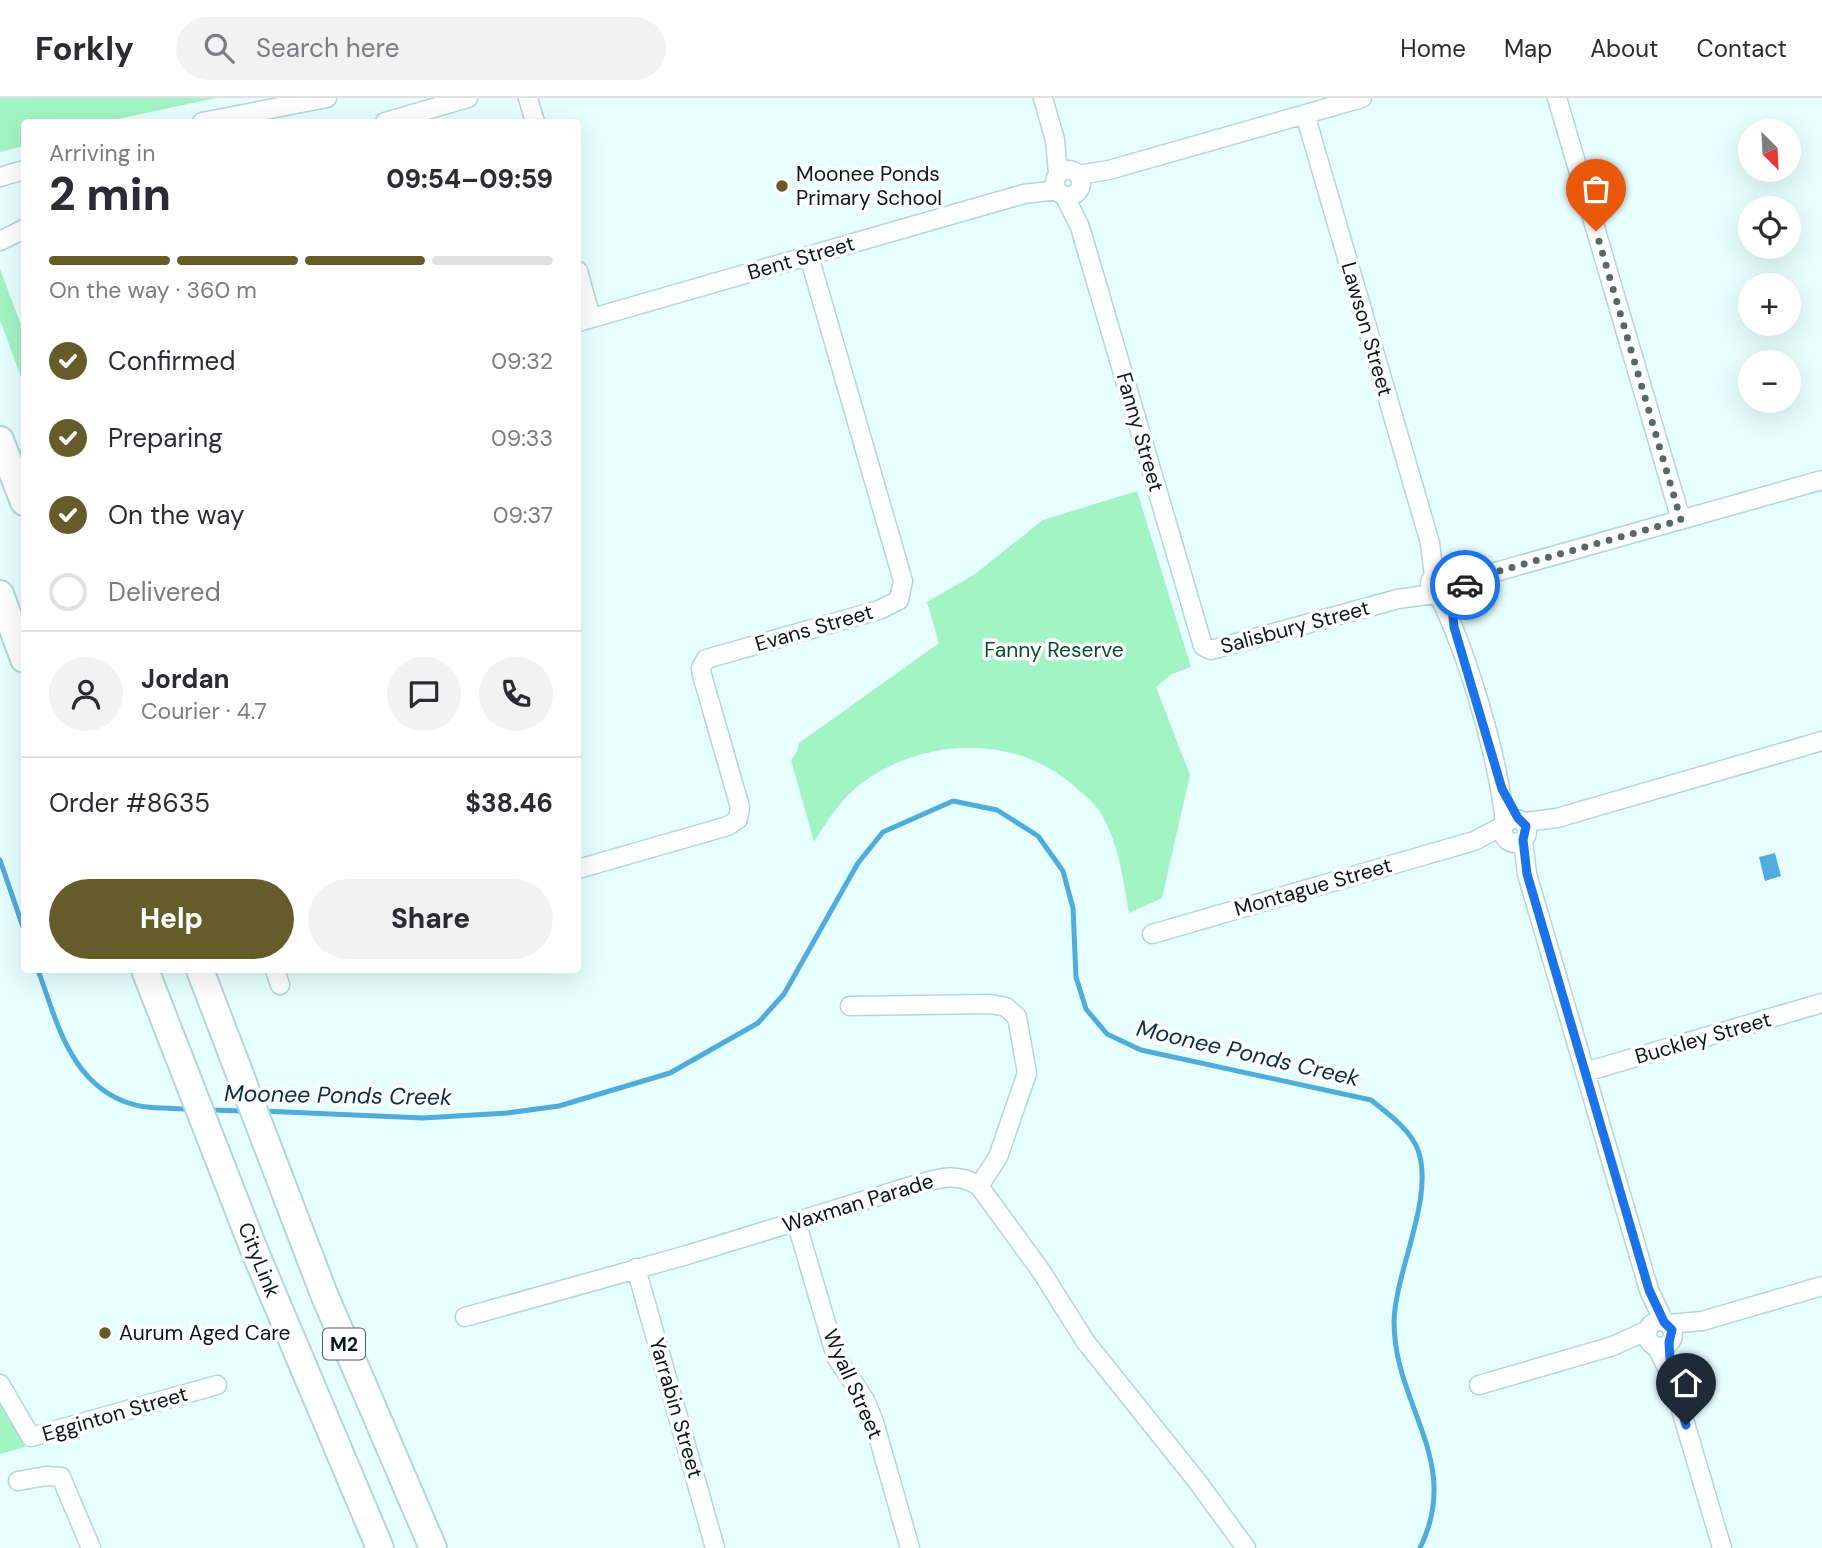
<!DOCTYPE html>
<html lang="en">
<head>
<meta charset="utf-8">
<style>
  :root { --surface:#fff; --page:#f2f2f3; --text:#2b2b33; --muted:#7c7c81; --line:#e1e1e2; --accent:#655c29 }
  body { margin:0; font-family:"DM Sans",sans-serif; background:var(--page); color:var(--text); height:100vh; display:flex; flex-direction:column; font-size:26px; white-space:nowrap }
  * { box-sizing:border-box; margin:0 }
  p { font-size:23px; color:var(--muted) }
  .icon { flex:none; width:38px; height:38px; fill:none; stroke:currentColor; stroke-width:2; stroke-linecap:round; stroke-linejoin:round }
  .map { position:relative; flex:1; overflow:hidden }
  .details { position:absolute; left:21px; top:21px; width:560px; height:854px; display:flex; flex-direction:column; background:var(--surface); border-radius:7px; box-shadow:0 7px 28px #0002 }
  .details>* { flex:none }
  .needle { width:46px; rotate:156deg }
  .buttons { position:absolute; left:1738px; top:21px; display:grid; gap:14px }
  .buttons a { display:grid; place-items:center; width:63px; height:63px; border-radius:50%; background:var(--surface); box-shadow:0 7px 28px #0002; font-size:35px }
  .pin { position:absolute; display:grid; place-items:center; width:60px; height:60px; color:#fff; margin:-72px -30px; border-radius:50% 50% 50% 0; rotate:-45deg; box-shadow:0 0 7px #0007 }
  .pin .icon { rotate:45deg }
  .courier { position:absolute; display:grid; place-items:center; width:70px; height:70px; margin:-35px; border:5px solid #1a73e8; border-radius:50%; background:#fff; color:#222; box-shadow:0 2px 9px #0007 }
  .overview em { font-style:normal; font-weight:800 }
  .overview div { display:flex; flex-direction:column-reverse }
  .overview { display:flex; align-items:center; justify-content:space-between; height:119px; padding:0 28px }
  h1 { font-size:46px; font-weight:800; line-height:52px }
  .bar { display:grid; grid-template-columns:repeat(4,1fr); gap:10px 7px; align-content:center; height:84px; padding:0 28px }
  .bar i { height:9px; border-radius:5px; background:var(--line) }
  .bar .selected { background:var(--accent) }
  .bar p { grid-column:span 4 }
  .line { display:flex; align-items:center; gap:18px; padding:0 28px; border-top:2px solid var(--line) }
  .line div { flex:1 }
  .round { display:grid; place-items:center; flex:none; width:74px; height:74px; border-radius:37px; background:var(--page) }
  ol { padding:0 28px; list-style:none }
  li { display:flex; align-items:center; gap:21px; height:77px }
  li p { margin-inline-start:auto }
  li .icon { padding:7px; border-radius:50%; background:var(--accent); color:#fff; stroke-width:4 }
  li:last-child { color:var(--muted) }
  li i { width:38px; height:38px; border:4px solid var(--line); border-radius:50% }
  .action { display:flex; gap:14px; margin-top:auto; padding:14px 28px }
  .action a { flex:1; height:80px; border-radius:42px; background:var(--accent); color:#fff; font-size:28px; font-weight:800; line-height:80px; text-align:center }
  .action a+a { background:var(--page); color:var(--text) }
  header { display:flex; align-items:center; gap:42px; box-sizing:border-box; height:98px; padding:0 35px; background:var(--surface); border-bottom:2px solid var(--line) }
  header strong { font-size:33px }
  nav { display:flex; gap:38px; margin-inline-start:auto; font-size:24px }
  .search { width:490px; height:63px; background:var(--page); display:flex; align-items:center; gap:18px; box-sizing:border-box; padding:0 24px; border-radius:38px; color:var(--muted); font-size:26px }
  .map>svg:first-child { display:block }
  .green { fill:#a3f4c5 }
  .water { fill:#51acde }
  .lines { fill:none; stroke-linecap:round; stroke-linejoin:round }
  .stream { stroke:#51acde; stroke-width:5 }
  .minor-casing { stroke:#b1d8d8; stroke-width:21 }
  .highway-casing { stroke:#b1d8d8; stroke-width:30 }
  .minor { stroke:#fff; stroke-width:18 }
  .highway { stroke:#fff; stroke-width:26 }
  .done { stroke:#576869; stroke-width:7; stroke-dasharray:0 12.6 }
  .route { stroke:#1a73e8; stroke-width:9 }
  .poi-dot { fill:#655c29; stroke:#fff; stroke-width:2.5 }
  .labels { text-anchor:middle; stroke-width:7; stroke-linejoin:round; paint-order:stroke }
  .shield { fill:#fff; stroke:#535d5d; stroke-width:2 }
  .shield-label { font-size:19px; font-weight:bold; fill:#091718 }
  .poi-label { font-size:21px; fill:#091718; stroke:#fff; text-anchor:start }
  .street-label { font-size:21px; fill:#091718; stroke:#fff }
  .park-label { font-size:21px; fill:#044e2f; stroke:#fff }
  .water-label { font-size:23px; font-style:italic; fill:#073045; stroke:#fff }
</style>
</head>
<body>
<header>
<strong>Forkly</strong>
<div class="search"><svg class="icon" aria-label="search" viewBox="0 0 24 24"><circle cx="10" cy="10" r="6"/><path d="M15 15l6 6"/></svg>Search here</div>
<nav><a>Home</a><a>Map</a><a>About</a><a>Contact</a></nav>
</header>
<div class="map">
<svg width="1822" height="1450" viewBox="0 0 1822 1450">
  <rect width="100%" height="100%" fill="#e7ffff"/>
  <path class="green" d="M 0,0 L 216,0 L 104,24 L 24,24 L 24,48 L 0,54 Z
    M 0,171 L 24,235 L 24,287 L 0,222 Z
    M 1137,393 L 1191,569 L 1172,576 L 1156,589 L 1190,677 L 1162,800 L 1129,815 C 1123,781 1119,747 1102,717 C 1095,705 1083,696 1073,687 C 1016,638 931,639 869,680 C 844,696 829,720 814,744 L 791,662 L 797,654 L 799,645 L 939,545 L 927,504 L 975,476 L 1043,422 Z
    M 0,1304 L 25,1349 L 0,1356 Z"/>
  <path class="water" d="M 1775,755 L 1781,778 L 1765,783 L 1759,759 Z"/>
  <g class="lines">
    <path class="stream" d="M 0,762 L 24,832
      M 38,872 C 56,921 69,981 123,1003 C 144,1012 170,1010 192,1011
      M 209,1012 L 245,1013
      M 262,1013 L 423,1020 L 507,1015 L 559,1008 L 670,975 L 758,925 L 784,896 L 858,765 L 883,734 L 953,703 L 997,712 L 1038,738 L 1063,773 L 1073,810 L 1076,879 L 1086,911 L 1107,936 L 1141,952 L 1371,1002 C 1387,1015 1410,1031 1418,1052 C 1435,1100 1395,1173 1394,1224 C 1394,1308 1463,1363 1420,1450"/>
    <defs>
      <path id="minor" d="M 528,0 L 535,24
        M 1043,0 L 1055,42 L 1058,75
        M 1557,0 L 1681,422
        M 1305,16 L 1430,445 L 1434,478
        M 202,24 L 327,0
        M 385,24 L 468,0
        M1055 85a13 13 0 1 1 26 0a13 13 0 1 1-26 0Z
        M 1078,77 L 1109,72 L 1362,0
        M 0,79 L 24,72
        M 1064,97 L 1080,129 L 1203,548 L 1211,552 L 1398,501 L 1433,496
        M 0,143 L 24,131
        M 578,173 L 591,220
        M 578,224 L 1024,96 L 1057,92
        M1430 487a13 13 0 1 1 26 0a13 13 0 1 1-26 0Z
        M 1456,492 L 1485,477 L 1822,382
        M 1440,500 C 1469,560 1498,659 1505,725
        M1503 733a12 12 0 1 1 24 0a12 12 0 1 1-24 0Z
        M 1524,724 L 1557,720 L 1822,643
        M 1523,742 L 1527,776 L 1649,1192 L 1664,1224
        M 578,771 L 728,728 L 738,721 L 740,709 L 702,577 L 701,570 L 706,561 L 879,512 L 899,502 L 903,483 L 809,158
        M 1152,836 L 1474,743 L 1503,728
        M 275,872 L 280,887
        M 850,908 L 991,906 L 1006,909 L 1017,919 L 1027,975 L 998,1059 L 979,1088
        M 1585,974 L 1822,905
        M 796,1123 L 836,1259 L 865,1302 L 874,1324 L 910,1450
        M 636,1170 L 715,1450
        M 465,1219 L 687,1157 L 908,1089 C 934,1082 955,1072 979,1088 L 1041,1173 L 1085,1243 L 1197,1383 L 1246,1450
        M1647 1236a13 13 0 1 1 26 0a13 13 0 1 1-26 0Z
        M 1668,1226 L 1702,1223 L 1822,1188
        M 1656,1248 L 1671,1278 L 1722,1450
        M 0,1286 L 31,1339 L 217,1287
        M 1479,1287 L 1613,1248 L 1648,1232
        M 18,1383 L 46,1378 L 61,1379 L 91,1450"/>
      <path id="highway" d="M 0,342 L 24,404
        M 0,496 L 24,561
        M 145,872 L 255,1154 L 380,1450
        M 200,872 L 324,1196 L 433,1450"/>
    </defs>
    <use href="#minor" class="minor-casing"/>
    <use href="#highway" class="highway-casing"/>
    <use href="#minor" class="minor"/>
    <use href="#highway" class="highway"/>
  </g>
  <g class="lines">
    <path class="done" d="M 1465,487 L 1485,477 L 1681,422 L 1596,133"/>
    <path class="route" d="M 1465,487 L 1451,498 L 1454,529 L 1502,691 L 1518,720 L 1526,728 L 1523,742 L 1527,776 L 1649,1192 L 1664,1224 L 1672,1232 L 1669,1244 L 1671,1278 L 1686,1327"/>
  </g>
  <g class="poi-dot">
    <circle cx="782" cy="88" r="7"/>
    <circle cx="105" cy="1235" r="7"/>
  </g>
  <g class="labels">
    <rect class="shield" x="323" y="1230.5" width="42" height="31" rx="5"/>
    <g class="shield-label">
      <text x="344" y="1253">M2</text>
    </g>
    <g class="poi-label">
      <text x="796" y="83">Moonee Ponds<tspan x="796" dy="24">Primary School</tspan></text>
      <text x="119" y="1242">Aurum Aged Care</text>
    </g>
    <g class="street-label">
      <text transform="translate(801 160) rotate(-16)" y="7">Bent Street</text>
      <text transform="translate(1367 231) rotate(74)" y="7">Lawson Street</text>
      <text transform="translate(1140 334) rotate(74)" y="7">Fanny Street</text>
      <text transform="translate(1295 529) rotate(-15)" y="7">Salisbury Street</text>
      <text transform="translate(814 530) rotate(-16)" y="7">Evans Street</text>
      <text transform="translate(1313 789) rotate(-16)" y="7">Montague Street</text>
      <text transform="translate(1703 940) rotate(-16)" y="7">Buckley Street</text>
      <text transform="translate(858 1105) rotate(-17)" y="7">Waxman Parade</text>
      <text transform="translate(259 1162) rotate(68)" y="7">CityLink</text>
      <text transform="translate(853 1286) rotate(66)" y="7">Wyall Street</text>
      <text transform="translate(676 1310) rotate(74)" y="7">Yarrabin Street</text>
      <text transform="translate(115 1316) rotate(-16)" y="7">Egginton Street</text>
    </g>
    <g class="park-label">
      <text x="1054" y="559">Fanny Reserve</text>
    </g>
    <g class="water-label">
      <text transform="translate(1248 955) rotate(13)" y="8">Moonee Ponds Creek</text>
      <text transform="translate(338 997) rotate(1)" y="8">Moonee Ponds Creek</text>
    </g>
  </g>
</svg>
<div class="buttons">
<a><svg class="needle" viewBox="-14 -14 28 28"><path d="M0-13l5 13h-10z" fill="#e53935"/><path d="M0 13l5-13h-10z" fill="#7c7c81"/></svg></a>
<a><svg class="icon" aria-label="locate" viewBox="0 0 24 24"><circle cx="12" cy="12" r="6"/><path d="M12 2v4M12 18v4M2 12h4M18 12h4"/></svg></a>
<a>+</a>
<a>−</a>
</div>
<div class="pin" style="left:1596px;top:133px;background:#ea580c"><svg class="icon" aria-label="bag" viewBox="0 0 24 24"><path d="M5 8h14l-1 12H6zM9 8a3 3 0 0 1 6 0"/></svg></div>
<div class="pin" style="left:1686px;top:1327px;background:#1f2937"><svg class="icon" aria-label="home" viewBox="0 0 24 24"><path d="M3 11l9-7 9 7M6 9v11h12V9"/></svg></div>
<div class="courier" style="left:1465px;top:487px"><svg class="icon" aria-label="car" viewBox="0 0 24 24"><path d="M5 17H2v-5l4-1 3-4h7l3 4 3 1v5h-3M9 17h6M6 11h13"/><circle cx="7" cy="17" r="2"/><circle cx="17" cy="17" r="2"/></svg></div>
<section class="details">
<div class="overview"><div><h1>2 min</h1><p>Arriving in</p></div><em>09:54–09:59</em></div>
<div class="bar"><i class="selected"></i><i class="selected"></i><i class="selected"></i><i></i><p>On the way · 360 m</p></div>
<ol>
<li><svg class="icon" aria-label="check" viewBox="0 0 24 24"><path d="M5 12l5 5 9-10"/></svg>Confirmed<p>09:32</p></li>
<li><svg class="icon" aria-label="check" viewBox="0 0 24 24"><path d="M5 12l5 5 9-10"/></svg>Preparing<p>09:33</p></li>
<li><svg class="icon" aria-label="check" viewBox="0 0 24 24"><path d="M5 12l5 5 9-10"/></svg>On the way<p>09:37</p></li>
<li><i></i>Delivered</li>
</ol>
<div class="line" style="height:126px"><a class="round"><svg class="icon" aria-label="person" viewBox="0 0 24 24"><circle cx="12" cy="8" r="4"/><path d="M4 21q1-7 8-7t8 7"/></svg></a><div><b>Jordan</b><p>Courier · 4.7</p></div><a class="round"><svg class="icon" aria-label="chat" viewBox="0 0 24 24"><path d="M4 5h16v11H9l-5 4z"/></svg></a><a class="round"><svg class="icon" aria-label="phone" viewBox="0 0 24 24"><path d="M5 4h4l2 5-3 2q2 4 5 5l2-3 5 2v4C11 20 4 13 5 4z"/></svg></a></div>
<div class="line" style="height:91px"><div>Order #8635</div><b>$38.46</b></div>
<div class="action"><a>Help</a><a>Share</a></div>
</section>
</div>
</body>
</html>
